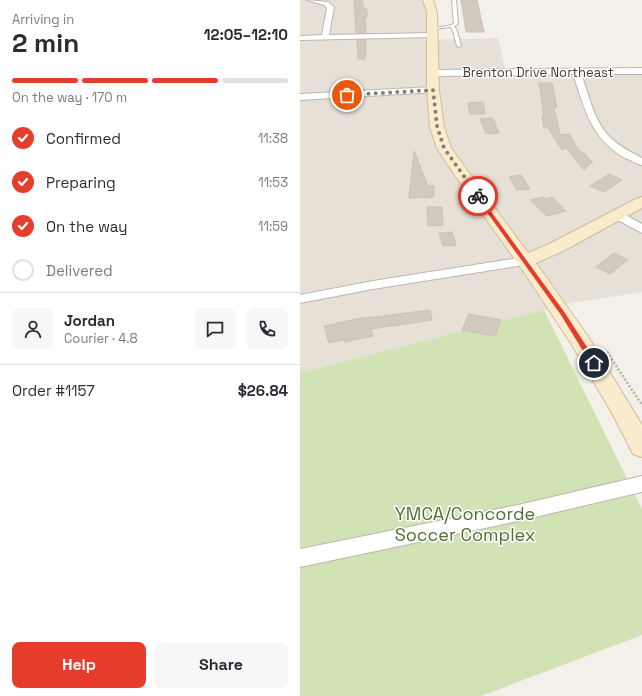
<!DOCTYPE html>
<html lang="en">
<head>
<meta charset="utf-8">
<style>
  :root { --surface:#fff; --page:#f7f7f7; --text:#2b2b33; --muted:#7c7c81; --line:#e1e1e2; --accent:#e63c2c }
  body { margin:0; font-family:"Space Grotesk",sans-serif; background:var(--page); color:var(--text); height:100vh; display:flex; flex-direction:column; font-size:15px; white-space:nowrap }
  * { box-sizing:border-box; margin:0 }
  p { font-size:13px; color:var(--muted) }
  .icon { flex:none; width:22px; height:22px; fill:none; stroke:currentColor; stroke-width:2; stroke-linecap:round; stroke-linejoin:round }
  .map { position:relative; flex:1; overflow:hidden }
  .details { display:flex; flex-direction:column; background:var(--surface); width:300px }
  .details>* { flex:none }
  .pin { position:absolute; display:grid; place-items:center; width:34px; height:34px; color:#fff; margin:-17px; border:2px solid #fff; border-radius:50%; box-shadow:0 1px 4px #0007 }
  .courier { position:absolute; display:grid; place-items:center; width:40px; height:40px; margin:-20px; border:3px solid #e63c2c; border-radius:50%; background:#fff; color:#222; box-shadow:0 1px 5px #0007 }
  .head em { font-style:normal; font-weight:800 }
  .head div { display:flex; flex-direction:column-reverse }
  .head { display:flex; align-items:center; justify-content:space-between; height:68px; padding:0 12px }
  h1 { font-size:26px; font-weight:800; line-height:30px }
  .bar { display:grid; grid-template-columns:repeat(4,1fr); gap:6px 4px; align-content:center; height:48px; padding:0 12px }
  .bar i { height:5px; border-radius:3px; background:var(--line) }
  .bar .active { background:var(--accent) }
  .bar p { grid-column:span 4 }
  .line { display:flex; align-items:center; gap:10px; padding:0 12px; border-top:1px solid var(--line) }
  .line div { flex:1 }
  .round { display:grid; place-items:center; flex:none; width:42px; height:42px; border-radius:8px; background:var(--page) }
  ol { padding:0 12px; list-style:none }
  li { display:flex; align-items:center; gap:12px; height:44px }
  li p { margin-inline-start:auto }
  li .icon { padding:4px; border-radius:50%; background:var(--accent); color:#fff; stroke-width:4 }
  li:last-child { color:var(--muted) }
  li i { width:22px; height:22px; border:2px solid var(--line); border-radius:50% }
  .action { display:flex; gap:8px; margin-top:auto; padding:8px 12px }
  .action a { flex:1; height:46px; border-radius:8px; background:var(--accent); color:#fff; font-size:16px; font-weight:800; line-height:46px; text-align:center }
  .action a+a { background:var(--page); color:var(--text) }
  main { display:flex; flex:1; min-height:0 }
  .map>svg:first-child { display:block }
  .residential { fill:#e6e0d7 }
  .green { fill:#d1e3b5 }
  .building { fill:#d3cabf; stroke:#cdc1b3 }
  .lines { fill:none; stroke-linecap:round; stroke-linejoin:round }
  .lane-casing { stroke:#bdb6ac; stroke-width:2 }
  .street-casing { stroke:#bdb6ac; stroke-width:2 }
  .secondary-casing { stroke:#cebe9c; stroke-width:2 }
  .path { stroke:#beb19f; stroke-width:2.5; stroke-dasharray:2 2; stroke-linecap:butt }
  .lane { fill:#fff; fill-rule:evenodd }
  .street { fill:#fff; fill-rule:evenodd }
  .secondary { fill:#faebcc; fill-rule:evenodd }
  .route { fill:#e63c2c }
  .done { stroke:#837d76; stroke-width:4; stroke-dasharray:0 7.2 }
  .labels { text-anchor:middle; stroke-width:3; stroke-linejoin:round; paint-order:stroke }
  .far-street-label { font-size:13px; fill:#463f38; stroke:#fff }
  .near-park-label { font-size:18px; fill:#4d7230; stroke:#fff }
</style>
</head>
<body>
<main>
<section class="details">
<div class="head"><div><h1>2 min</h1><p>Arriving in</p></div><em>12:05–12:10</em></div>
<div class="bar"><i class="active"></i><i class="active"></i><i class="active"></i><i></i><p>On the way · 170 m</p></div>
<ol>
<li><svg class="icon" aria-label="check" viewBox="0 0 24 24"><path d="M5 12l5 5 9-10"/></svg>Confirmed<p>11:38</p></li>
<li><svg class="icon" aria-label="check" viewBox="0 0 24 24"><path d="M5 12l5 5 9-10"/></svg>Preparing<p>11:53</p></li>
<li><svg class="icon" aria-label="check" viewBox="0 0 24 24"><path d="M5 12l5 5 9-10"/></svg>On the way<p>11:59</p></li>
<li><i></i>Delivered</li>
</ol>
<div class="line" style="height:72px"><a class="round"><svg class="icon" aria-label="person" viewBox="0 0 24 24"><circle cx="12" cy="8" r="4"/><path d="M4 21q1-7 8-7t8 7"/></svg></a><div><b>Jordan</b><p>Courier · 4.8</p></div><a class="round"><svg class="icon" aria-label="chat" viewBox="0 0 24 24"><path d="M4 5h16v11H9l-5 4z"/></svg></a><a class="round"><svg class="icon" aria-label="phone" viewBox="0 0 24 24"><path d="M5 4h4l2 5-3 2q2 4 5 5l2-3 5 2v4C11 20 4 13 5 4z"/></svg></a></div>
<div class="line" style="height:52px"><div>Order #1157</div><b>$26.84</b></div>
<div class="action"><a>Help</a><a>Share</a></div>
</section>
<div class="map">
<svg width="342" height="696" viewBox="0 0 342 696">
  <rect width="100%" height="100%" fill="#f3efe9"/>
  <path class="residential" d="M 0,0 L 128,0 L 130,17 L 126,40 L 198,38 L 206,73 L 342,71 L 342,292 L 272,303 L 0,373 Z"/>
  <path class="green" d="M 244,310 L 342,509 L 342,635 L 181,696 L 0,696 L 0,373 Z"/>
  <path class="building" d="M 54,0 L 62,0 L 63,6 L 67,10 L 67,17 L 65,17 L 66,33 L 56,33 Z
    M 161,0 L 177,0 L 184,32 L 166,32 Z
    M 57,40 L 66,40 L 65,59 L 58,59 Z
    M 239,83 L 252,83 L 257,107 L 254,107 L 260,135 L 269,134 L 280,152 L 283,152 L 293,163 L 288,163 L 289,165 L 284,170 L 266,148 L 262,150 L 248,128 L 244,128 L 242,117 L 244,117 Z
    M 183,102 L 185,114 L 170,114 L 168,103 Z
    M 193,118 L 199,133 L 186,134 L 180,119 Z
    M 114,151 L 128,186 L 134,186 L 134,197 L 109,198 Z
    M 309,174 L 322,180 L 304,192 L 290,186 Z
    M 221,175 L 230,189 L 217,190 L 209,177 Z
    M 243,197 L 246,199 L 252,197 L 266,211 L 247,216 L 230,200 Z
    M 127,207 L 142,207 L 143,225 L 128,226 Z
    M 152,232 L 156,245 L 143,246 L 139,233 Z
    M 314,253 L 328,260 L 310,274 L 296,267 Z
    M 130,310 L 132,320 L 71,329 L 73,336 L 45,342 L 44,340 L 29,343 L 24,326 L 66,317 L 67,318 Z
    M 169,314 L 201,320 L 195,336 L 162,330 Z"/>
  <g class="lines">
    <defs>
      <path id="lane" d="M 152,0 L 156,0 L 158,24 L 154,26 L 157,31 L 161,46 L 159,47 L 157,46 L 153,31 L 151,27 L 133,29 L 131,28 L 148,26 L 154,24 Z"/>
      <path id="street" d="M 7,0 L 28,2 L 34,7 L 29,35 L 133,33 L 137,35 L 133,37 L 0,40 L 0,36 L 22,35 L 27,8 L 24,5 Z
        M 342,68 L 342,74 L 281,74 C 289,94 294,123 311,138 C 320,147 331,152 342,158 L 342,165 C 336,164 331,160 325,158 C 290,138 285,109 273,74 L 133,76 L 129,73 L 133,70 Z
        M 133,87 L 137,90 L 136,92 L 0,100 L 0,94 Z
        M 318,211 L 342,224 L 342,233 L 314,218 L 312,215 L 314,212 Z
        M 225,257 L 230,258 L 231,261 L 230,264 L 73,289 L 0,303 L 0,295 L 73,281 Z
        M 342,476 L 342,492 L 218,521 L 0,567 L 0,549 L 218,505 Z"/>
      <path id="secondary" d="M 123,0 L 133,0 L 137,13 L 139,90 L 144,127 L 151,148 L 228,253 L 251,243 L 336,199 L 342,197 L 342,208 L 263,251 L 236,263 L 287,335 L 342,425 L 342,457 L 333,454 L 312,413 L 272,345 L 226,275 L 154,174 L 137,148 L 130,127 L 127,90 L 127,13 Z"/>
    </defs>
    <use href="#lane" class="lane-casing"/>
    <use href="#street" class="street-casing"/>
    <use href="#secondary" class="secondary-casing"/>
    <path class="path" d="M 307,352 L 342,405"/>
    <use href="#lane" class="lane"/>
    <use href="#street" class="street"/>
    <use href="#secondary" class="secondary"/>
  </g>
  <path class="route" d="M 176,195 L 179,195 L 265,313 L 296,361 L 296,364 L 291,364 L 261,315 L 176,197 Z"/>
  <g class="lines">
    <path class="done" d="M 47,95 L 133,90 L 137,126 L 144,148 L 178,196"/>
  </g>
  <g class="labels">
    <g class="far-street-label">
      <text x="238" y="77">Brenton Drive Northeast</text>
    </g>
    <g class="near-park-label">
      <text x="165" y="520">YMCA/Concorde<tspan x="165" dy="21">Soccer Complex</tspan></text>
    </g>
  </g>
</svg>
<div class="pin" style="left:47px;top:95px;background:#ea580c"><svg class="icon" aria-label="bag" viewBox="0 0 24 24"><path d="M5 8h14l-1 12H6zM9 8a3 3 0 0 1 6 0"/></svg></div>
<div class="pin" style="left:294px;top:363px;background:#1f2937"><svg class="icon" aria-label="home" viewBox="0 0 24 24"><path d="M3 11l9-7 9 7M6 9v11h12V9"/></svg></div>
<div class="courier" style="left:178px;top:196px"><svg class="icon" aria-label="bike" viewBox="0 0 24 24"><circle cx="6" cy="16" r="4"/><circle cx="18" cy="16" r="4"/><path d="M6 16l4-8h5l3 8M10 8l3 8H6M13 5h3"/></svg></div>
</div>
</main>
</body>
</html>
